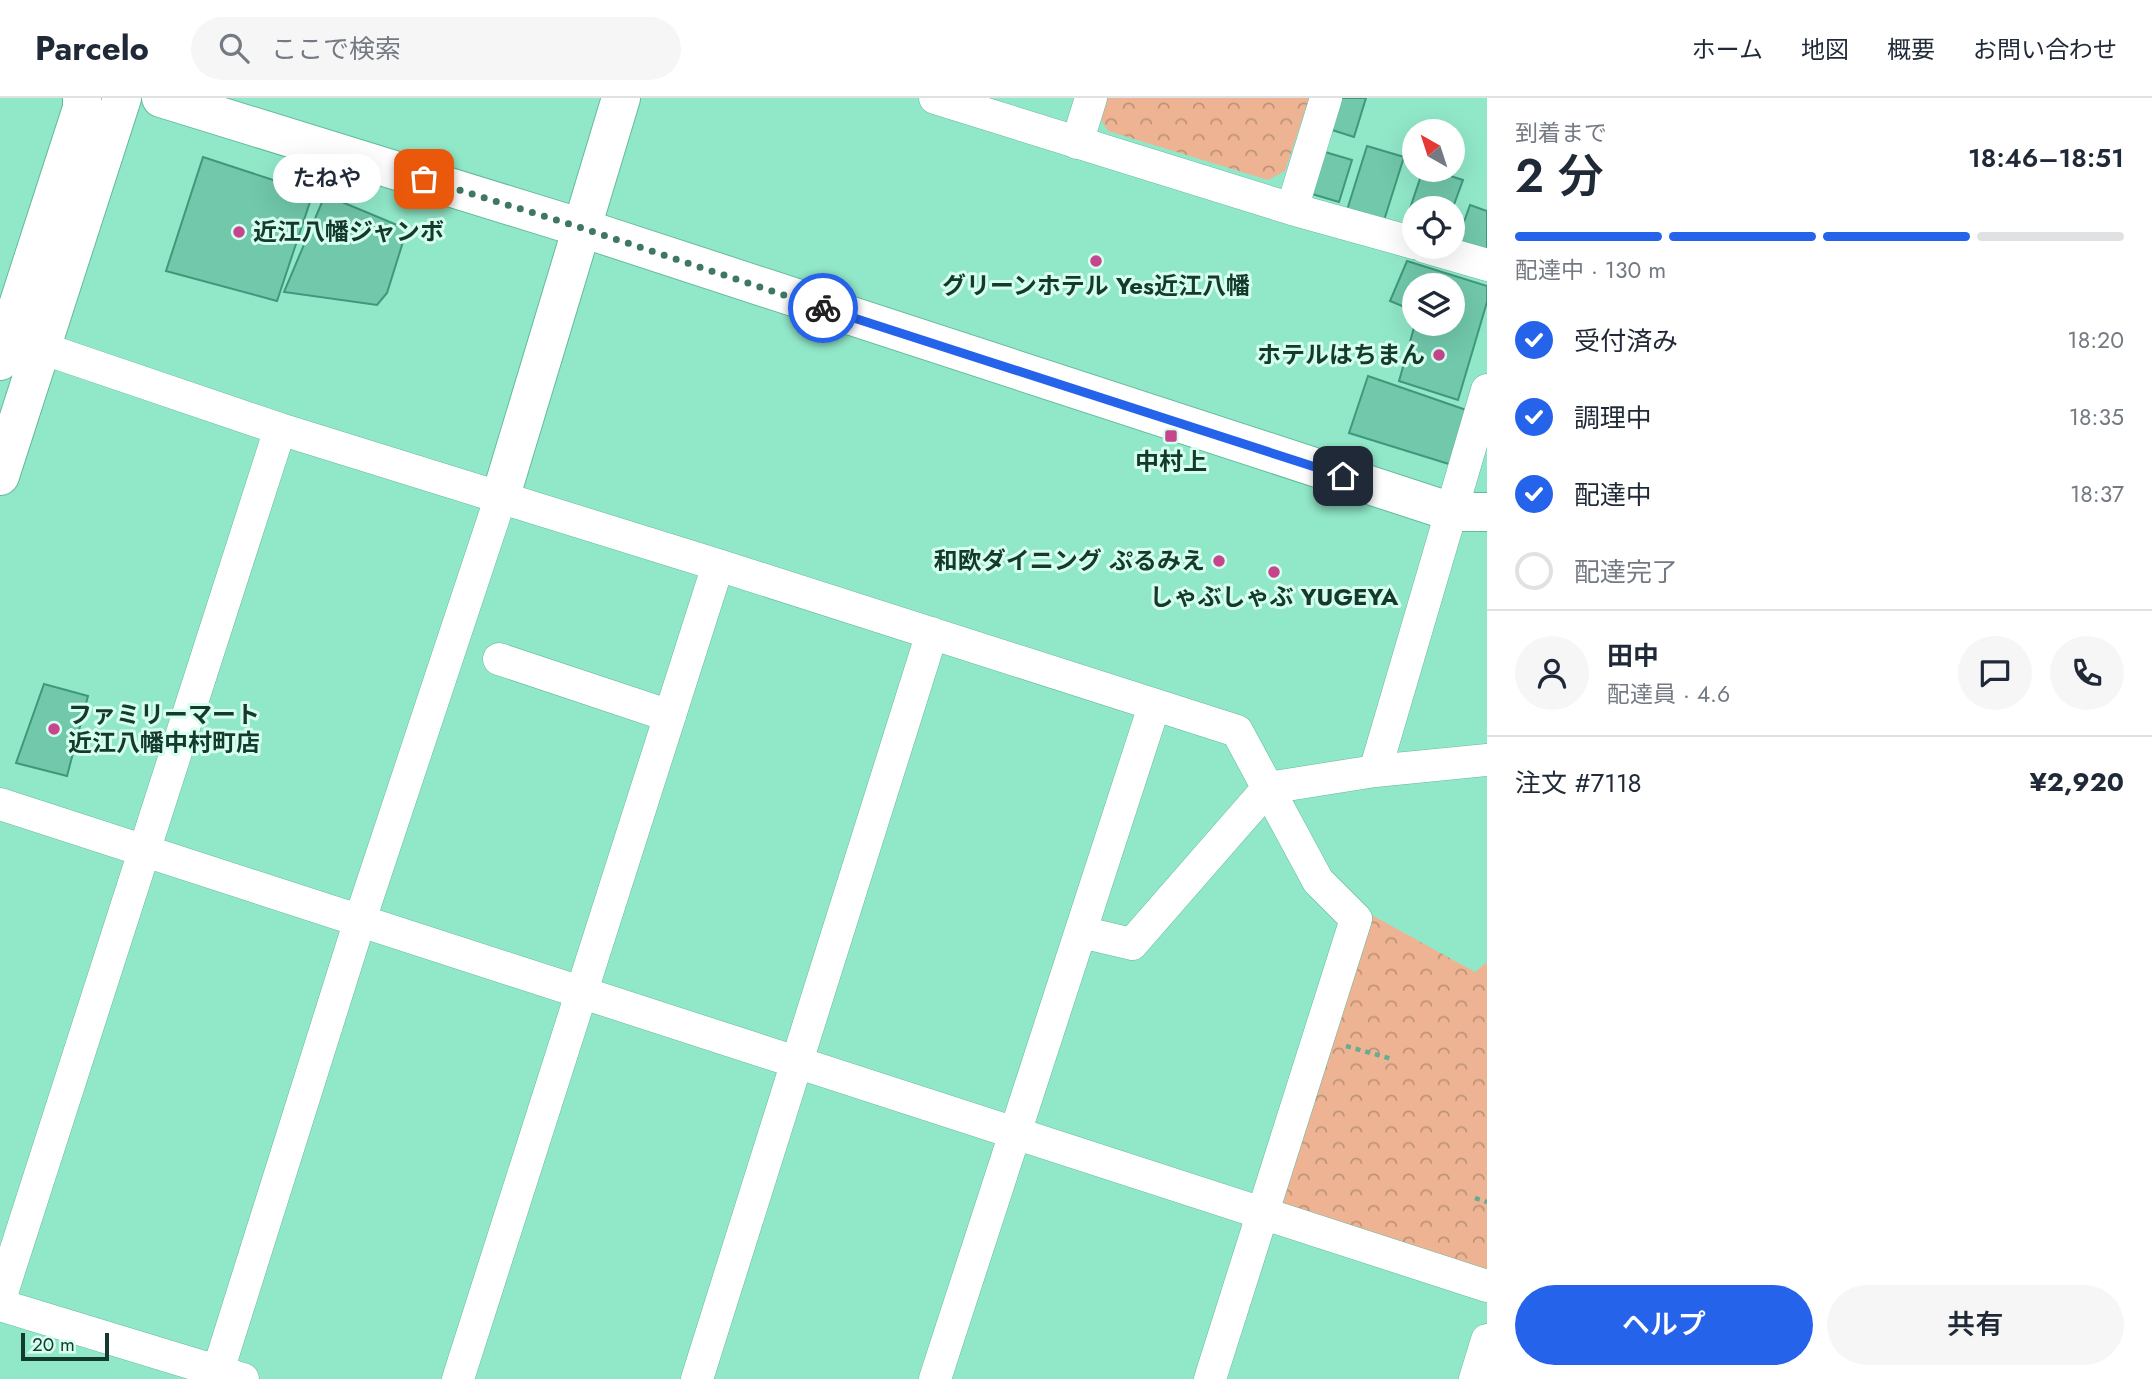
<!DOCTYPE html>
<html lang="ja">
<head>
<meta charset="utf-8">
<style>
  :root { --surface:#fff; --page:#f6f6f7; --text:#1f2937; --muted:#747a83; --line:#e0e1e3; --accent:#2563eb }
  body { margin:0; font-family:Jost,"Noto Sans JP",sans-serif; background:var(--page); color:var(--text); height:100vh; display:flex; flex-direction:column; font-size:26px; white-space:nowrap }
  * { box-sizing:border-box; margin:0 }
  p { font-size:23px; color:var(--muted) }
  .icon { flex:none; width:38px; height:38px; fill:none; stroke:currentColor; stroke-width:2; stroke-linecap:round; stroke-linejoin:round }
  .map { position:relative; flex:1; overflow:hidden }
  .panel { display:flex; flex-direction:column; background:var(--surface); width:665px }
  .panel>* { flex:none }
  .needle { width:46px; rotate:321deg }
  .buttons { position:absolute; left:1402px; top:21px; display:grid; gap:14px }
  .buttons a { display:grid; place-items:center; width:63px; height:63px; border-radius:50%; background:var(--surface); box-shadow:0 7px 28px #0002; font-size:35px }
  .scale { position:absolute; left:21px; bottom:18px; width:88px; box-sizing:border-box; padding-left:7px; border:4px solid #14392d; border-top:0; font-size:19px; line-height:24px; white-space:nowrap; color:#14392d; -webkit-text-stroke:5px #d6ffef; paint-order:stroke }
  .pin { position:absolute; display:grid; place-items:center; width:60px; height:60px; color:#fff; margin:-30px; border-radius:14px; box-shadow:0 4px 10px #0006 }
  .courier { position:absolute; display:grid; place-items:center; width:70px; height:70px; margin:-35px; border:5px solid #2563eb; border-radius:50%; background:#fff; color:#222; box-shadow:0 2px 9px #0007 }
  .bubble { position:absolute; height:49px; border-radius:24px; background:var(--surface); box-shadow:0 7px 28px #0002; font-size:23px; font-weight:600; line-height:49px; text-align:center }
  .headline em { font-style:normal; font-weight:600 }
  .headline div { display:flex; flex-direction:column-reverse }
  .headline { display:flex; align-items:center; justify-content:space-between; height:119px; padding:0 28px }
  h1 { font-size:46px; font-weight:600; line-height:52px }
  .bar { display:grid; grid-template-columns:repeat(4,1fr); gap:10px 7px; align-content:center; height:84px; padding:0 28px }
  .bar i { height:9px; border-radius:5px; background:var(--line) }
  .bar .current { background:var(--accent) }
  .bar p { grid-column:span 4 }
  .line { display:flex; align-items:center; gap:18px; padding:0 28px; border-top:2px solid var(--line) }
  .line div { flex:1 }
  .round { display:grid; place-items:center; flex:none; width:74px; height:74px; border-radius:37px; background:var(--page) }
  ol { padding:0 28px; list-style:none }
  li { display:flex; align-items:center; gap:21px; height:77px }
  li p { margin-inline-start:auto }
  li .icon { padding:7px; border-radius:50%; background:var(--accent); color:#fff; stroke-width:4 }
  li:last-child { color:var(--muted) }
  li i { width:38px; height:38px; border:4px solid var(--line); border-radius:50% }
  .cta { display:flex; gap:14px; margin-top:auto; padding:14px 28px }
  .cta a { flex:1; height:80px; border-radius:42px; background:var(--accent); color:#fff; font-size:28px; font-weight:600; line-height:80px; text-align:center }
  .cta a+a { background:var(--page); color:var(--text) }
  header { display:flex; align-items:center; gap:42px; box-sizing:border-box; height:98px; padding:0 35px; background:var(--surface); border-bottom:2px solid var(--line) }
  header strong { font-size:33px }
  nav { display:flex; gap:38px; margin-inline-start:auto; font-size:24px }
  .search { width:490px; height:63px; background:var(--page); display:flex; align-items:center; gap:18px; box-sizing:border-box; padding:0 24px; border-radius:38px; color:var(--muted); font-size:26px }
  main { display:flex; flex:1; min-height:0 }
  .map>svg:first-child { display:block }
  .park { fill:url(#park-crowns) }
  .building { fill:#71c8aa; stroke:#3f987c; stroke-width:2 }
  .lines { fill:none; stroke-linecap:round; stroke-linejoin:round }
  .minor-casing { stroke:#64ba9d; stroke-width:33 }
  .tertiary-casing { stroke:#64ba9d; stroke-width:40 }
  .secondary-casing { stroke:#64ba9d; stroke-width:40 }
  .path { stroke:#66ac93; stroke-width:4.5; stroke-dasharray:5 5; stroke-linecap:butt }
  .minor { stroke:#fff; stroke-width:32 }
  .tertiary { stroke:#fff; stroke-width:38 }
  .secondary { stroke:#fff; stroke-width:38 }
  .done { stroke:#407664; stroke-width:7; stroke-dasharray:0 12.6 }
  .route { stroke:#2563eb; stroke-width:9 }
  .poi-dot { fill:#c7458d; stroke:#d6ffef; stroke-width:2.5 }
  .labels { text-anchor:middle; stroke-width:6; stroke-linejoin:round; paint-order:stroke }
  .poi-label { font-size:24px; font-weight:bold; fill:#14392d; stroke:#d6ffef }
</style>
</head>
<body>
<header>
<strong>Parcelo</strong>
<div class="search"><svg class="icon" aria-label="search" viewBox="0 0 24 24"><circle cx="10" cy="10" r="6"/><path d="M15 15l6 6"/></svg>ここで検索</div>
<nav><a>ホーム</a><a>地図</a><a>概要</a><a>お問い合わせ</a></nav>
</header>
<main>
<div class="map">
<svg width="1487" height="1281" viewBox="0 0 1487 1281">
  <defs>
    <pattern id="park-crowns" width="20" height="18" patternUnits="userSpaceOnUse" patternTransform="scale(1.75)"><rect width="20" height="18" fill="#edb393"/><path d="M2 6a3 3 0 1 1 6 0M12 15a3 3 0 1 1 6 0" fill="none" stroke="#bf9378"/></pattern>
  </defs>
  <rect width="100%" height="100%" fill="#91e8c9"/>
  <path class="park" d="M 1102,0 L 1309,0 L 1285,73 L 1268,82 L 1108,33 L 1097,15 Z
    M 1368,815 L 1475,874 L 1487,864 L 1487,1172 L 1277,1106 Z"/>
  <path class="building" d="M 1339,0 L 1366,0 L 1354,39 L 1329,31 Z
    M 1367,48 L 1404,59 L 1380,135 L 1343,125 Z
    M 1325,54 L 1352,62 L 1339,104 L 1312,96 Z
    M 203,59 L 313,95 L 277,203 L 166,173 Z
    M 1423,72 L 1431,72 L 1463,82 L 1452,112 L 1452,110 L 1414,110 L 1414,121 L 1407,119 Z
    M 325,97 L 407,131 L 387,195 L 377,207 L 284,194 Z
    M 1470,107 L 1487,113 L 1487,162 L 1454,152 Z
    M 1407,163 L 1487,188 L 1487,204 L 1458,302 L 1399,283 L 1415,226 L 1452,226 L 1452,187 L 1414,187 L 1414,213 L 1390,203 Z
    M 1368,278 L 1469,313 L 1452,367 L 1349,335 Z
    M 44,586 L 88,598 L 67,678 L 16,665 Z"/>
  <g class="lines">
    <defs>
      <path id="minor" d="M 935,0 L 1292,111 L 1414,145
        M 1077,45 L 1091,0
        M 1292,111 L 1326,0
        M 1425,149 L 1487,167
        M 18,242 L 280,331 L 718,467 L 1237,633 L 1318,783 L 1356,821 L 1210,1281
        M 499,561 L 670,618
        M 1375,673 L 1487,292
        M 0,706 L 1487,1188
        M 1081,834 L 1132,846 L 1268,690 L 1375,673 L 1487,662
        M 0,1201 L 280,331
        M 0,1207 L 243,1281
        M 218,1273 L 360,822 L 500,401
        M 458,1281 L 718,467
        M 697,1281 L 932,535
        M 935,1281 L 1154,608
        M 1475,1281 L 1487,1242"/>
      <path id="tertiary" d="M 0,263 L 82,10 L 82,0
        M 0,378 L 122,0
        M 500,401 L 621,0"/>
      <path id="secondary" d="M 161,0 L 582,130 L 1452,414 L 1487,414"/>
    </defs>
    <use href="#minor" class="minor-casing"/>
    <use href="#tertiary" class="tertiary-casing"/>
    <use href="#secondary" class="secondary-casing"/>
    <path class="path" d="M 1346,948 L 1392,961
      M 1475,1100 L 1487,1104"/>
    <use href="#minor" class="minor"/>
    <use href="#tertiary" class="tertiary"/>
    <use href="#secondary" class="secondary"/>
  </g>
  <g class="lines">
    <path class="done" d="M 424,81 L 582,130 L 823,210"/>
    <path class="route" d="M 823,210 L 1343,378"/>
  </g>
  <g class="poi-dot">
    <circle cx="239" cy="134" r="7"/>
    <circle cx="1096" cy="163" r="7"/>
    <circle cx="1439" cy="257" r="7"/>
    <rect x="1164" y="331" width="14" height="14" rx="3.5"/>
    <circle cx="1219" cy="463" r="7"/>
    <circle cx="1274" cy="474" r="7"/>
    <circle cx="54" cy="631" r="7"/>
  </g>
  <g class="labels">
    <g class="poi-label">
      <text x="253" y="142" text-anchor="start">近江八幡ジャンボ</text>
      <text x="1096" y="196">グリーンホテル Yes近江八幡</text>
      <text x="1425" y="265" text-anchor="end">ホテルはちまん</text>
      <text x="1171" y="372">中村上</text>
      <text x="1205" y="471" text-anchor="end">和欧ダイニング ぷるみえ</text>
      <text x="1274" y="507">しゃぶしゃぶ YUGEYA</text>
      <text x="68" y="625" text-anchor="start">ファミリーマート<tspan x="68" dy="28">近江八幡中村町店</tspan></text>
    </g>
  </g>
</svg>
<div class="buttons">
<a><svg class="needle" viewBox="-14 -14 28 28"><path d="M0-13l5 13h-10z" fill="#e53935"/><path d="M0 13l5-13h-10z" fill="#747a83"/></svg></a>
<a><svg class="icon" aria-label="locate" viewBox="0 0 24 24"><circle cx="12" cy="12" r="6"/><path d="M12 2v4M12 18v4M2 12h4M18 12h4"/></svg></a>
<a><svg class="icon" aria-label="layers" viewBox="0 0 24 24"><path d="M12 4l9 5-9 5-9-5zM3 14l9 5 9-5"/></svg></a>
</div>
<div class="scale">20 m</div>
<div class="pin" style="left:424px;top:81px;background:#ea580c"><svg class="icon" aria-label="bag" viewBox="0 0 24 24"><path d="M5 8h14l-1 12H6zM9 8a3 3 0 0 1 6 0"/></svg></div>
<div class="pin" style="left:1343px;top:378px;background:#1f2937"><svg class="icon" aria-label="home" viewBox="0 0 24 24"><path d="M3 11l9-7 9 7M6 9v11h12V9"/></svg></div>
<div class="courier" style="left:823px;top:210px"><svg class="icon" aria-label="bike" viewBox="0 0 24 24"><circle cx="6" cy="16" r="4"/><circle cx="18" cy="16" r="4"/><path d="M6 16l4-8h5l3 8M10 8l3 8H6M13 5h3"/></svg></div>
<div class="bubble" style="left:273px;top:56px;width:108px">たねや</div>
</div>
<section class="panel">
<div class="headline"><div><h1>2 分</h1><p>到着まで</p></div><em>18:46–18:51</em></div>
<div class="bar"><i class="current"></i><i class="current"></i><i class="current"></i><i></i><p>配達中 · 130 m</p></div>
<ol>
<li><svg class="icon" aria-label="check" viewBox="0 0 24 24"><path d="M5 12l5 5 9-10"/></svg>受付済み<p>18:20</p></li>
<li><svg class="icon" aria-label="check" viewBox="0 0 24 24"><path d="M5 12l5 5 9-10"/></svg>調理中<p>18:35</p></li>
<li><svg class="icon" aria-label="check" viewBox="0 0 24 24"><path d="M5 12l5 5 9-10"/></svg>配達中<p>18:37</p></li>
<li><i></i>配達完了</li>
</ol>
<div class="line" style="height:126px"><a class="round"><svg class="icon" aria-label="person" viewBox="0 0 24 24"><circle cx="12" cy="8" r="4"/><path d="M4 21q1-7 8-7t8 7"/></svg></a><div><b>田中</b><p>配達員 · 4.6</p></div><a class="round"><svg class="icon" aria-label="chat" viewBox="0 0 24 24"><path d="M4 5h16v11H9l-5 4z"/></svg></a><a class="round"><svg class="icon" aria-label="phone" viewBox="0 0 24 24"><path d="M5 4h4l2 5-3 2q2 4 5 5l2-3 5 2v4C11 20 4 13 5 4z"/></svg></a></div>
<div class="line" style="height:91px"><div>注文 #7118</div><b>¥2,920</b></div>
<div class="cta"><a>ヘルプ</a><a>共有</a></div>
</section>
</main>
</body>
</html>
